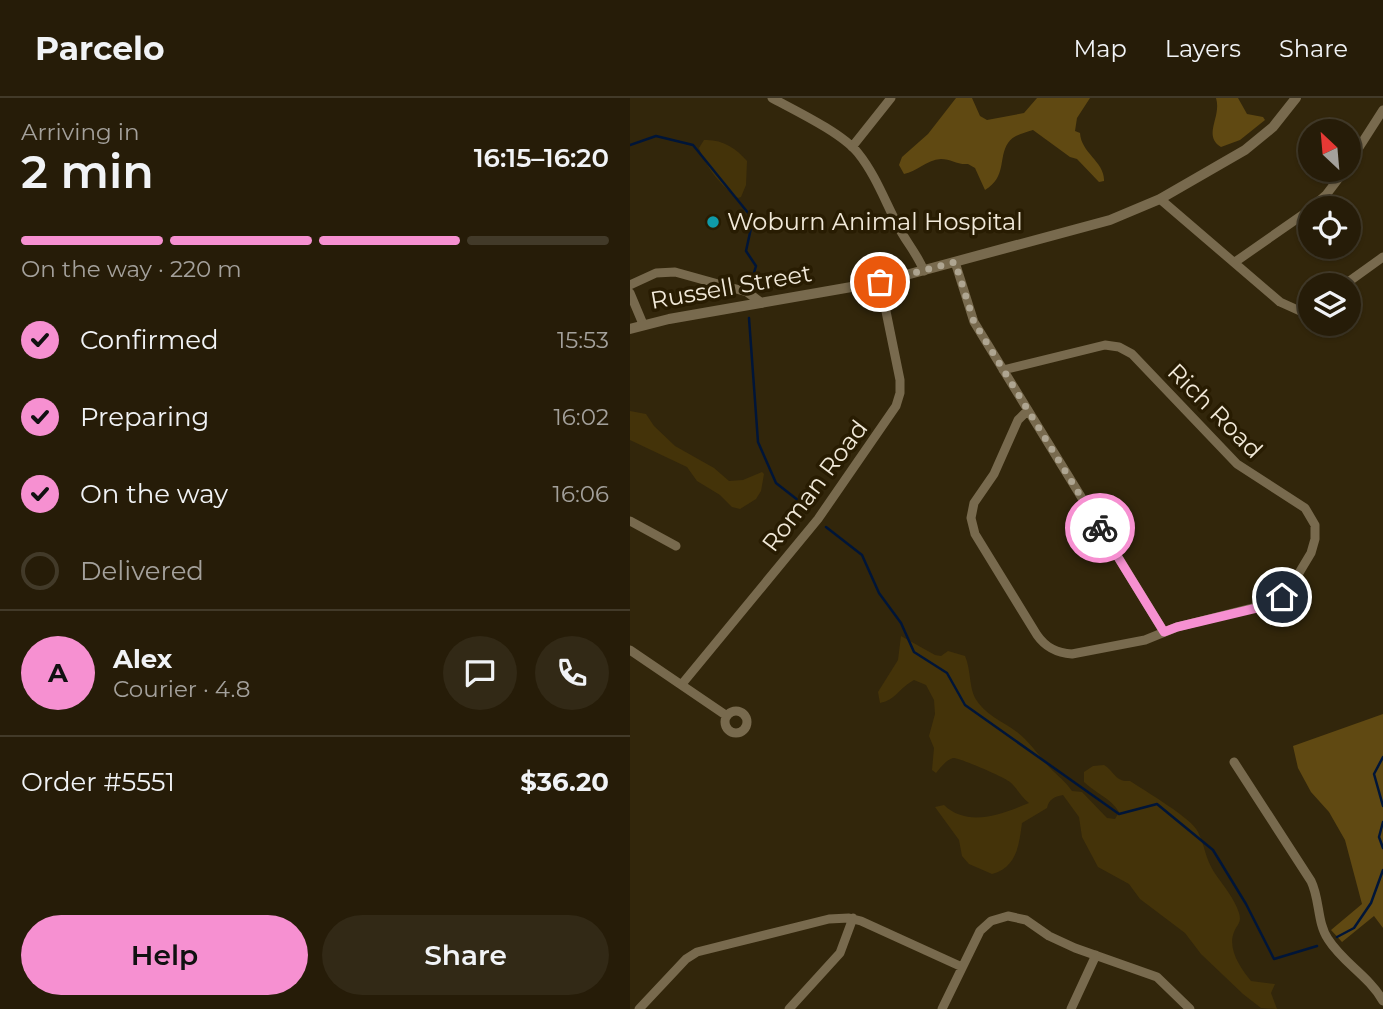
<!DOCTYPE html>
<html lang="en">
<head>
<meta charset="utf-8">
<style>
  :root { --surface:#261c08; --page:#322916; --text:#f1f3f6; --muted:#a4a19c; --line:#423a29; --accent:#f690d1 }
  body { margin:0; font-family:Montserrat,sans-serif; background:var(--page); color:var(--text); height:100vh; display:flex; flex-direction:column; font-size:26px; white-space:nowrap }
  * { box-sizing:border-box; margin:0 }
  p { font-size:23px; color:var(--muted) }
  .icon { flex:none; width:38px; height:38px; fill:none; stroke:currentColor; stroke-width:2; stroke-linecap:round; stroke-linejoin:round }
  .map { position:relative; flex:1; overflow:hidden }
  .panel { display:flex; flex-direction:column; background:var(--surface); width:630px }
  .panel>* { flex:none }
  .needle { width:46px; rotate:334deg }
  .buttons { position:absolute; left:668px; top:21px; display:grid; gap:14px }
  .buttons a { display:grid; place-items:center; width:63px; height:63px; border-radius:50%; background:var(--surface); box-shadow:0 2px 5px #0004,0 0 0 2px var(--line); font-size:35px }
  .pin { position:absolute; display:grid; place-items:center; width:60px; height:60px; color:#fff; margin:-30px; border:4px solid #fff; border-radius:50%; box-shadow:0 2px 7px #0007 }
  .courier { position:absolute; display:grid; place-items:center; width:70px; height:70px; margin:-35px; border:5px solid #f690d1; border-radius:50%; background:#fff; color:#222; box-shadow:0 2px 9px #0007 }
  .summary em { font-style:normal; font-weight:600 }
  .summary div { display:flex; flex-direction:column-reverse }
  .summary { display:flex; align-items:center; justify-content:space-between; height:119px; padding:0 21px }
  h1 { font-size:46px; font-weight:600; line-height:52px }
  .bar { display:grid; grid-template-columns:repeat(4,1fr); gap:10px 7px; align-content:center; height:84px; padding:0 21px }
  .bar i { height:9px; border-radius:5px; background:var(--line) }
  .bar .current { background:var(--accent) }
  .bar p { grid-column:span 4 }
  .line { display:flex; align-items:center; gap:18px; padding:0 21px; border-top:2px solid var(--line) }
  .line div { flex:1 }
  .round { display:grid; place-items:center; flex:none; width:74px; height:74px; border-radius:37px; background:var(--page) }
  ol { padding:0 21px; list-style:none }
  li { display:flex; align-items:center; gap:21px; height:77px }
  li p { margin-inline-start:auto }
  li .icon { padding:7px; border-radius:50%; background:var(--accent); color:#111; stroke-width:4 }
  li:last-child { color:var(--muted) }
  li i { width:38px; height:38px; border:4px solid var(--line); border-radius:50% }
  .primary-button { display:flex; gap:14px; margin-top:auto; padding:14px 21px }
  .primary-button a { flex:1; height:80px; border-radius:42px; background:var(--accent); color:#111; font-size:28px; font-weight:600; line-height:80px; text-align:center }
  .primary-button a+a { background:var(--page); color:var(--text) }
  header { display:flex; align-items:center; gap:42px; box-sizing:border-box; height:98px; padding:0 35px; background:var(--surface); border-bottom:2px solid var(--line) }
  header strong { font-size:33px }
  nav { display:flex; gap:38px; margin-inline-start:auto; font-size:24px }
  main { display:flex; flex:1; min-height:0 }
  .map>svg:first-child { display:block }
  .green { fill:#443309 }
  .forest { fill:#604912 }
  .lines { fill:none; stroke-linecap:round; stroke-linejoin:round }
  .stream { stroke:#001538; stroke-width:2.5 }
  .minor { stroke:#786a4e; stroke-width:9 }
  .tertiary { stroke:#786a4e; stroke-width:10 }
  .done { stroke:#aea591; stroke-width:7; stroke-dasharray:0 12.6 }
  .route { stroke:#f690d1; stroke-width:9 }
  .culture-dot { fill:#0f9aa8; stroke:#281c02; stroke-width:2.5 }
  .labels { text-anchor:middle; stroke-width:7; stroke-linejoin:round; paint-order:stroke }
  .poi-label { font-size:24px; fill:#f1e9d9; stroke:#281c02; text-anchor:start }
  .street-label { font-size:24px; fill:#f1e9d9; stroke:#281c02 }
</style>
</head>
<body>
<header>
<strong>Parcelo</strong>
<nav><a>Map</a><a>Layers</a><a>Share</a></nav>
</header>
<main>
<section class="panel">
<div class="summary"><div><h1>2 min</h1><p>Arriving in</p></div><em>16:15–16:20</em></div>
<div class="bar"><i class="current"></i><i class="current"></i><i class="current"></i><i></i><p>On the way · 220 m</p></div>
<ol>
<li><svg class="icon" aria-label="check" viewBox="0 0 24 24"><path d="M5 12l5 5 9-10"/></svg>Confirmed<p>15:53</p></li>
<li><svg class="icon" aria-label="check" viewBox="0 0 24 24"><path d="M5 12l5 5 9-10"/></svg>Preparing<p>16:02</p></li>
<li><svg class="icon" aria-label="check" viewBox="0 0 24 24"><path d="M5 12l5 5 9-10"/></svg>On the way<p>16:06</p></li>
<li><i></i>Delivered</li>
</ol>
<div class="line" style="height:126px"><b class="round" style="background:var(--accent);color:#111">A</b><div><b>Alex</b><p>Courier · 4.8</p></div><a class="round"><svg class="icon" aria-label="chat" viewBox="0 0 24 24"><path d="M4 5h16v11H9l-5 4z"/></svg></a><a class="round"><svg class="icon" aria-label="phone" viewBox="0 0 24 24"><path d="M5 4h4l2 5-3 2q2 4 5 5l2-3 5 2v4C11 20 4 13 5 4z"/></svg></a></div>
<div class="line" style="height:91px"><div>Order #5551</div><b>$36.20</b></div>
<div class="primary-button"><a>Help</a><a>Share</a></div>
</section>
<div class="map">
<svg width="753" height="911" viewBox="0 0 753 911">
  <rect width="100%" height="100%" fill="#32260b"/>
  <path class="green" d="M 74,42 C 92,41 106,50 117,63 L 116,87 L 111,99 L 108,100 C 92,89 75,68 69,50 Z
    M 0,313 L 16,316 L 24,328 L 45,348 L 84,370 L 99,383 L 113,382 L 132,374 L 134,376 L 131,393 L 126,401 L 110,411 L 102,409 L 90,397 L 67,383 L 57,369 L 0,342 Z
    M 271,538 L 305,557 L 311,558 L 318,553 L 335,558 C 341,572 339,589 345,600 C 354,616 372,623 387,634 C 400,644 409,658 420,670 C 428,678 435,683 442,693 L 452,694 L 477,720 L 485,721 L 489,714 C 481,700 465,695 454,684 L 454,674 L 463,668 L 474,667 C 485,674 485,684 500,683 C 515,693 563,721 568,734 C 575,748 575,760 584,774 C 592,786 605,801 609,815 C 612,825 607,826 604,834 C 597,851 611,871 621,883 L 645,886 L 641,895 L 647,911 L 631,910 L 613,896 L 571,856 L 555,835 L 510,801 L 499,786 L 468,769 L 452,739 L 449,719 L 433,697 C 424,699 419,701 417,710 L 392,725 C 389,747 387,769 362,776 L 339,766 L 332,758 L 329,742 L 305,709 L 314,707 C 338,730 372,716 399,705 C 391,699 387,690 380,684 C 374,679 328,659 323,660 C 316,662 310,670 306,675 L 302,672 L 304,650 L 299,638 L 305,616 L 304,602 L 296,587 L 284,582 C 270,589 266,602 250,605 L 248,594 L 268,562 Z"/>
  <path class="forest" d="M 326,0 L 342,0 L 350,18 L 357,22 L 394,15 L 407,0 L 460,0 L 447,20 L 445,33 L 450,35 C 451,55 475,64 474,83 L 469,84 L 447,61 L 440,59 L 403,32 C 394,35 383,37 378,45 C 368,60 377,79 355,92 L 345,70 L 338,66 C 327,67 321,61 311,61 C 296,62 286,74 274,76 L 269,67 L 272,59 L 298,36 Z
    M 586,0 L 608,0 L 617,16 L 633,19 L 635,22 L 610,42 L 591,49 C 572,37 592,19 586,0 Z
    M 753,616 L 753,830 L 744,818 L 712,844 L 701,832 L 732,806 L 715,742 L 699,714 L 681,694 L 668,670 L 663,648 Z"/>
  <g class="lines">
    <path class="stream" d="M 0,47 L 26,38 L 63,47 L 123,121 L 116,153 L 126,168 L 121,185
      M 119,220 L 128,344 L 146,385 L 178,410
      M 196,429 L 232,457 L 249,495 L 271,525 L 284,554 L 317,575 L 335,607 L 489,716 L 527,706 L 583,752 L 616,806 L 644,861 L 687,848
      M 753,659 L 744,676 L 753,708
      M 753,724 L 749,739 L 753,750
      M 707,839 L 724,830 L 741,805 L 753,772"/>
    <path class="minor" d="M 142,0 C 166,13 212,35 228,55 C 245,76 255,103 267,126 C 275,143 287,155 294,173
      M 222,49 L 261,0
      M 719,65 L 753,12
      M 530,101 L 650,204 L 670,213 L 681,210
      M 681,110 L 696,97 L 715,72
      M 325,164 L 344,224 L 534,534
      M 605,164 L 681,111
      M 0,187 L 26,175 L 45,174 L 117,194 L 132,205
      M 714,187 L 753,159
      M 0,195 L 13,226
      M 373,272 L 475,247 L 489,249 L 502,256 L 607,366 L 675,410 L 685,427 L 685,441 L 681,455 L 660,490 L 642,505 L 547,529 L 515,542 L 442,556 C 427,555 416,550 407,537 L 345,436 L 341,420 L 344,405 L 364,376 L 388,322 L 398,312
      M 0,423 L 46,448
      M 0,552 L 97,618
      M 52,586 L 188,421 L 266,308 L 270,295 L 270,282 L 250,184
      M95 624a11 11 0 1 1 22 0a11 11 0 1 1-22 0Z
      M 604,664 L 681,783 C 690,801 687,825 698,841 C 713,865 739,878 753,903
      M 9,911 L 56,861 L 67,854 L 199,821 L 219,820 L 231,823 L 332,869
      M 159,911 L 210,855 L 223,820
      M 312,911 L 350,833 L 361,823 L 378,818 L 396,822 L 419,838 L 445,850 L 527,879 L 560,911
      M 441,911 L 466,857"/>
    <path class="tertiary" d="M 0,231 L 39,221 L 250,184 L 480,122 L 530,101 L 615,52 L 643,29 L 666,0"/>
  </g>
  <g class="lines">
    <path class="done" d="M 250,184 L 325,164 L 344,224 L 470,430"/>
    <path class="route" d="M 470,430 L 534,534 L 547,529 L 631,509 L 652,499"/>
  </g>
  <circle class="culture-dot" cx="83" cy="124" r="7"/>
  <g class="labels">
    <g class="poi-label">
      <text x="97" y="132">Woburn Animal Hospital</text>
    </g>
    <g class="street-label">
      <text transform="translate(101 189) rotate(-10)" y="8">Russell Street</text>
      <text transform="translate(585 313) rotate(45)" y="8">Rich Road</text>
      <text transform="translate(185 388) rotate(-53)" y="8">Roman Road</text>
    </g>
  </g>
</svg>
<div class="buttons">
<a><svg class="needle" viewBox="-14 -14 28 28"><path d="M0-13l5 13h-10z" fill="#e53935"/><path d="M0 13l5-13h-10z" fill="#a4a19c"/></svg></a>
<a><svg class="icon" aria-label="locate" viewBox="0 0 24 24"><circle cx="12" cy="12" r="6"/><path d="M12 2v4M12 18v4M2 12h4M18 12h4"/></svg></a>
<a><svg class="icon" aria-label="layers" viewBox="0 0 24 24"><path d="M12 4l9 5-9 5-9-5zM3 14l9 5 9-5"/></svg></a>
</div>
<div class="pin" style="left:250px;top:184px;background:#ea580c"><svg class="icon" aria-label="bag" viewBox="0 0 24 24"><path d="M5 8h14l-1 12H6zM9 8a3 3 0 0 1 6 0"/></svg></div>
<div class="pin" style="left:652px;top:499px;background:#1f2937"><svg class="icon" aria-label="home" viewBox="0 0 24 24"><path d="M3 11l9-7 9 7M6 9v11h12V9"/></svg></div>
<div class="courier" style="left:470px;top:430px"><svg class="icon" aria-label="bike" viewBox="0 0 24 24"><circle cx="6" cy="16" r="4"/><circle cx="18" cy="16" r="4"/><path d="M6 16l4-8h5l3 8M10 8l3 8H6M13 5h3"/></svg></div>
</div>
</main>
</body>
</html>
